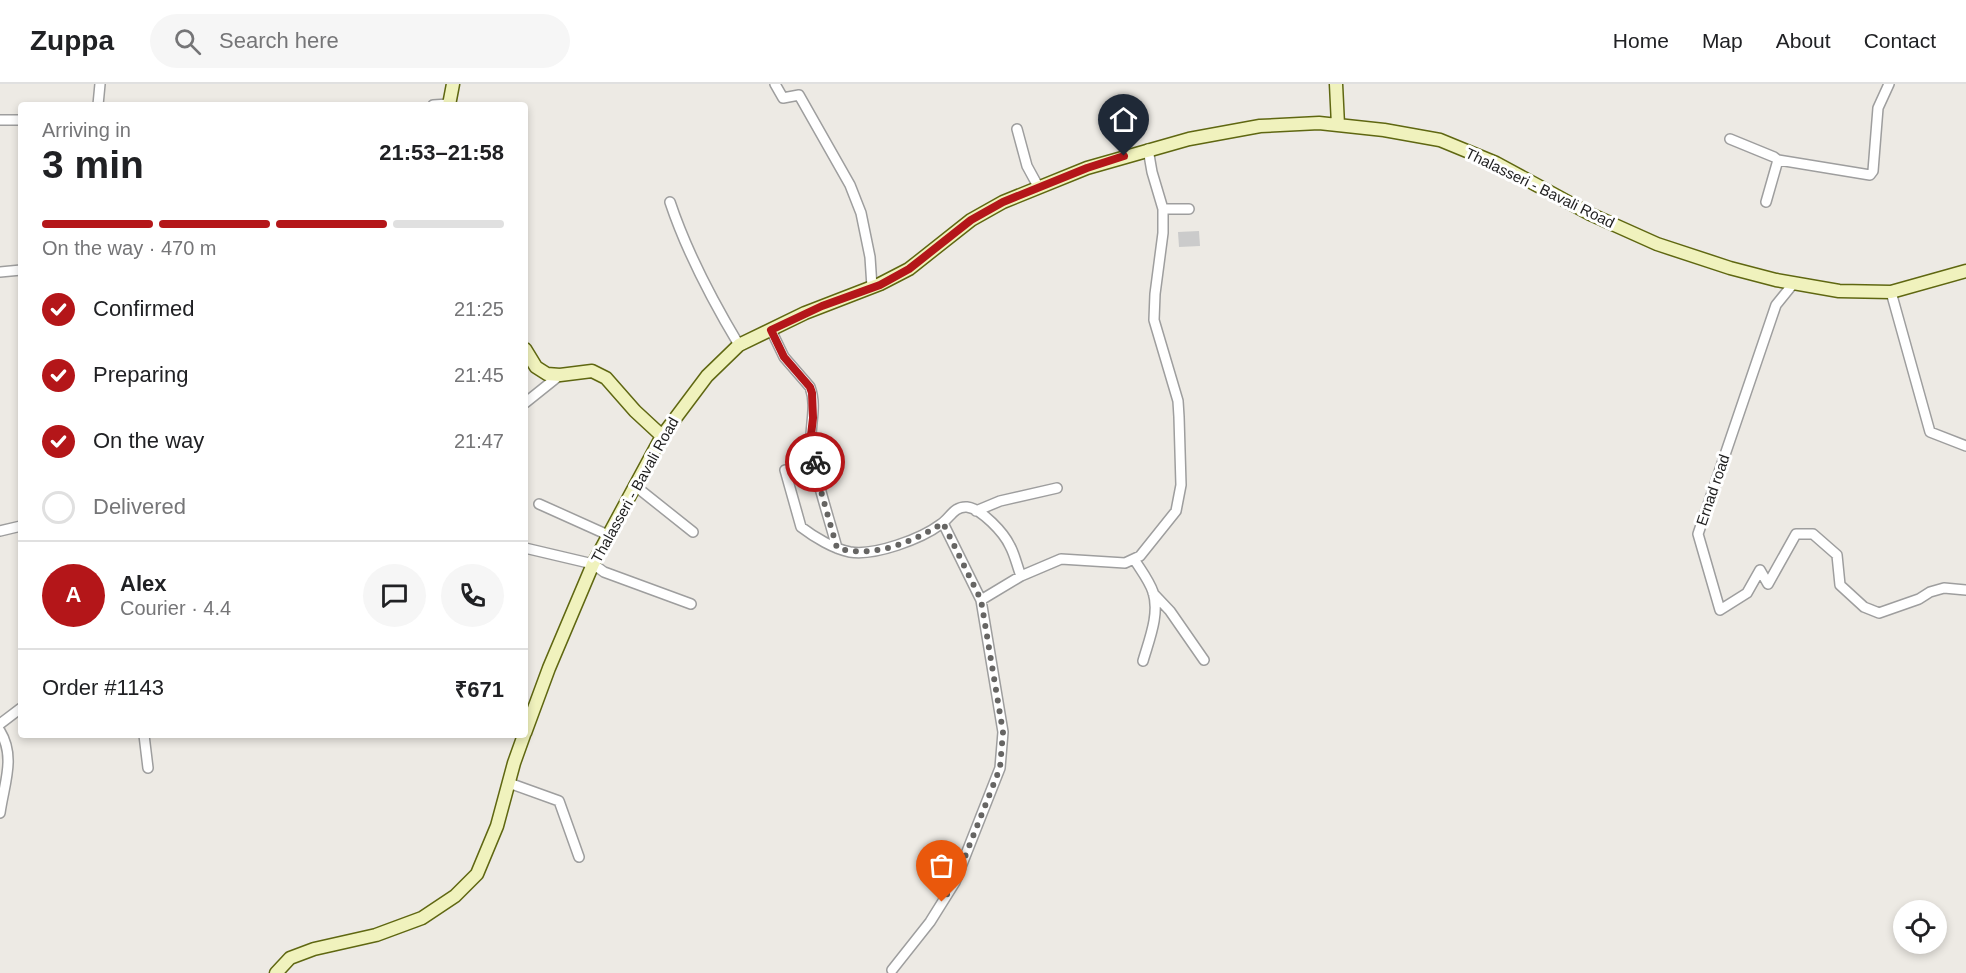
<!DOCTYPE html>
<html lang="en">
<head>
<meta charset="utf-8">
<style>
  :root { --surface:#fff; --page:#f6f6f6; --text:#202124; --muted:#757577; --line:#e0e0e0; --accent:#b41619 }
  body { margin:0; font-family:Helvetica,sans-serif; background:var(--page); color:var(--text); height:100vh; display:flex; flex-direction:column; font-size:22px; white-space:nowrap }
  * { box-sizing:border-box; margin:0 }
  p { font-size:20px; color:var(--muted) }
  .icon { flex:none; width:33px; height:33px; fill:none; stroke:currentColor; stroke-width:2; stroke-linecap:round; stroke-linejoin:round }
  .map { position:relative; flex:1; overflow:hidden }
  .drawer { position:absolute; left:18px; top:18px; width:510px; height:636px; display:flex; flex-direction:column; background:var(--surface); border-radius:6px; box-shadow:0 3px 9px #0003 }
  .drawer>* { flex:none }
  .controls { position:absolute; left:1893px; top:816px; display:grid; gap:12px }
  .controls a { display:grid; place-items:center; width:54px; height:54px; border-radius:50%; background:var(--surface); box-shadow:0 3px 9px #0003; font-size:30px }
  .pin { position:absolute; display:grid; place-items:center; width:51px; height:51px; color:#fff; margin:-62px -26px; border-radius:50% 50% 50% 0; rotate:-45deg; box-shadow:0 0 6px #0007 }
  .pin .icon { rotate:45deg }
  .courier { position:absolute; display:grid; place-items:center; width:60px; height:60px; margin:-30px; border:4px solid #b41619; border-radius:50%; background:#fff; color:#222; box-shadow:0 2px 8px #0007 }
  .overview em { font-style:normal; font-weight:700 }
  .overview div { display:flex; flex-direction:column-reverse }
  .overview { display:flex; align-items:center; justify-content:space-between; height:102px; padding:0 24px }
  h1 { font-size:39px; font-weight:700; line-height:45px }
  .bar { display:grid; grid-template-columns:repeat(4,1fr); gap:9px 6px; align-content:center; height:72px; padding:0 24px }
  .bar i { height:8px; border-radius:4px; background:var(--line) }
  .bar .on { background:var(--accent) }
  .bar p { grid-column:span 4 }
  .line { display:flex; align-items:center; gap:15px; padding:0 24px; border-top:2px solid var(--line) }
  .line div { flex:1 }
  .round { display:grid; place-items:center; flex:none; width:63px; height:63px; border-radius:32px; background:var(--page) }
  ol { padding:0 24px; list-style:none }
  li { display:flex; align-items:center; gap:18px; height:66px }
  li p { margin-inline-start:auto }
  li .icon { padding:6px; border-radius:50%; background:var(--accent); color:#fff; stroke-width:4 }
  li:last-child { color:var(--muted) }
  li i { width:33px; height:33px; border:3px solid var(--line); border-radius:50% }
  header { display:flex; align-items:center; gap:36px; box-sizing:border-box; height:84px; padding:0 30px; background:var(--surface); border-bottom:2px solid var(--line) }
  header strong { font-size:28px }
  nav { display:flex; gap:33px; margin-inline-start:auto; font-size:21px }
  .search { width:420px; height:54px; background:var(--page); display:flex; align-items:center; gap:15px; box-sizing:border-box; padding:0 21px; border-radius:33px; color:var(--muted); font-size:22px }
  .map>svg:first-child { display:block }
  .religious { fill:#cbcbcb }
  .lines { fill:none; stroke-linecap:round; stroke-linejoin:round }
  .street-casing { stroke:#9e9e9e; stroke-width:12 }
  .secondary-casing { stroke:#5f6711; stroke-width:15 }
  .street { stroke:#fff; stroke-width:9 }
  .secondary { stroke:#f0f2bd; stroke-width:12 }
  .done { stroke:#666563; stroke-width:6; stroke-dasharray:0 10.8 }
  .route { stroke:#b41619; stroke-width:8 }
  .labels { text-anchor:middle; stroke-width:6; stroke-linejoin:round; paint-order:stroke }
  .street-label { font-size:15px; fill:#1d1d1d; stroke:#fff }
</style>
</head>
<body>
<header>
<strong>Zuppa</strong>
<div class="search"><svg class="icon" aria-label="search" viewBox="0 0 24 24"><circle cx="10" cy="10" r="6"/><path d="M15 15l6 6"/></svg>Search here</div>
<nav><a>Home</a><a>Map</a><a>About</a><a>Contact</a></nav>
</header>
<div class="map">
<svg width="1966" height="889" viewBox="0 0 1966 889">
  <rect width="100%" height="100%" fill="#edeae4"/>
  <path class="religious" d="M 1199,147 L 1200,162 L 1179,163 L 1178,148 Z"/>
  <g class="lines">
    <defs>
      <path id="street" d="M 775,0 L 783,14 L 799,11 L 850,101 L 861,129 L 870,173 L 872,203
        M 98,21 L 100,0
        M 433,21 L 449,20
        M 0,36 L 21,36
        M 1017,45 L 1027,82 L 1039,104
        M 1730,55 L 1774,73 L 1778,76 L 1870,91 L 1873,87 L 1878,24 L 1889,0
        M 670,118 C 687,169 712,216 739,261
        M 1766,118 L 1778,76
        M 1163,125 L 1189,125
        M 0,188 L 21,186
        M 1793,200 L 1776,221 L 1698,450 L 1720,526 L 1747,509 L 1760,486 L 1768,500 L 1796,450 L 1813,450 L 1837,471 L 1840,501 L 1864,523 L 1879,529 L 1919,515 L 1930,508 L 1944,504 L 1966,506
        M 1891,208 L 1930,348 L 1966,362
        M 771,246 L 784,273 L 810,303 C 817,322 810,340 811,359 C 815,394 828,430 837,464
        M 525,319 L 560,291
        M 785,386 L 801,443 C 814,453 834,465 850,468 C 875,472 921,455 941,440 C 950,434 954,422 967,423 C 982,425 1004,449 1010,462 C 1015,471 1017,482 1021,492 L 1061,475 L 1125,479 L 1140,472 L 1176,427 L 1181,401 L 1179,333 L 1178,317 L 1154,236 L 1155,210 L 1163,149 L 1163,125 L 1152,88 L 1148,65
        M 634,401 L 693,448
        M 539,420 L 608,451
        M 976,427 L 1000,417 L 1057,404
        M 0,447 L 21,442
        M 525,464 L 593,480 L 604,488 L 691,520
        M 1134,475 C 1140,485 1149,496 1153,508 C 1160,530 1149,556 1143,577
        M 1153,509 L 1170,527 L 1204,576
        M 981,516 L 1021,492
        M 0,640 L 21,624
        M 0,647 C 16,673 4,700 0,729
        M 144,651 L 148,684
        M 509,699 L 559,717 L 579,773
        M 892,886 L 930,838 L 955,798 L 1000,684 L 1003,648 L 981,516 L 943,439"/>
      <path id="secondary" d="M 1336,0 L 1338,41
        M 449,21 L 453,0
        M 525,265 L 536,283 L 547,290 L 560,291 L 592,287 L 606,294 L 635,327 L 662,352
        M 525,649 L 549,584 L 593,480 L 662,352 L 707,292 L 739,261 L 805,229 L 880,200 L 909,185 L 971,136 L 1003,118 L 1087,84 L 1189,55 L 1260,42 L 1319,39 L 1384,46 L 1440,56 L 1496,79 L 1590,130 L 1657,160 L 1730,184 L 1776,196 L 1839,207 L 1891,208 L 1966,187
        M 276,889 L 290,874 L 314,865 L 376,851 L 422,834 L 455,812 L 477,790 L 497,742 L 514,679 L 524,651"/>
    </defs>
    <use href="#street" class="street-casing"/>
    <use href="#secondary" class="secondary-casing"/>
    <use href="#street" class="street"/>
    <use href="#secondary" class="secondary"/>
  </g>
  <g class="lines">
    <path class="done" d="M 815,378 L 822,411 L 837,464 C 873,475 913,458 943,439 L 981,516 L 1003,648 L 1000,684 L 955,798 L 942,818"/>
    <path class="route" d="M 815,378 L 811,351 L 813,334 L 812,309 L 810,303 L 784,273 L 771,246 L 822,222 L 880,201 L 909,185 L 971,136 L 1003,118 L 1087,84 L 1124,72"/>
  </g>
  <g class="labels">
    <g class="street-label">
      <text transform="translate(1540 104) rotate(26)" y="5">Thalasseri - Bavali Road</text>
      <text transform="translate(635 406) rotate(-61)" y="5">Thalasseri - Bavali Road</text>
      <text transform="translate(1713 406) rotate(-71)" y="5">Ernad road</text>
    </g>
  </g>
</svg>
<div class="controls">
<a><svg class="icon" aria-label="locate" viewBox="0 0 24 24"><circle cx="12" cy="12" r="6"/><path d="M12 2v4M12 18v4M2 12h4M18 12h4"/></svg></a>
</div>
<div class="pin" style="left:942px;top:818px;background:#ea580c"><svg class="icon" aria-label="bag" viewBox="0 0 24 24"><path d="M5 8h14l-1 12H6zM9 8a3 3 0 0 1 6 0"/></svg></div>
<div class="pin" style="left:1124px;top:72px;background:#1f2937"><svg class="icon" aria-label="home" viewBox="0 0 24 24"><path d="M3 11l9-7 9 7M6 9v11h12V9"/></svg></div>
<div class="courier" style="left:815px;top:378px"><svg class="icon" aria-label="bike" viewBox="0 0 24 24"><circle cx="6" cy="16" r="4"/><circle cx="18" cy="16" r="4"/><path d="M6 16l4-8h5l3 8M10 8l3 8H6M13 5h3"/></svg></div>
<section class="drawer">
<div class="overview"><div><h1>3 min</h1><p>Arriving in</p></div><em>21:53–21:58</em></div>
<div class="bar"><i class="on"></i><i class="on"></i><i class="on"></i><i></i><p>On the way · 470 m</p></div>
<ol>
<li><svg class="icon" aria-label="check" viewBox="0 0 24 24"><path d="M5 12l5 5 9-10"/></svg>Confirmed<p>21:25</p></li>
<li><svg class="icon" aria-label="check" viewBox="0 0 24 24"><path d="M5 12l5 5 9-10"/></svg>Preparing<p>21:45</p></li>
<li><svg class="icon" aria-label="check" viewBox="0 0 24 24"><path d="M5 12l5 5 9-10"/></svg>On the way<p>21:47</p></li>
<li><i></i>Delivered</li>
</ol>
<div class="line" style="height:108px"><b class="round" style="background:var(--accent);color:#fff">A</b><div><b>Alex</b><p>Courier · 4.4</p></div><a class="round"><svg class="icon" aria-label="chat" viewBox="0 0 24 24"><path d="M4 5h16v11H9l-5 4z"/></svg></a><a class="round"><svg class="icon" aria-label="phone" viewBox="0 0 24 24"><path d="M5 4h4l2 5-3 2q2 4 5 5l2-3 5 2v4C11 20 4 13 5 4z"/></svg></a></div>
<div class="line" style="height:78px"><div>Order #1143</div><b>₹671</b></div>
</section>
</div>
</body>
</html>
